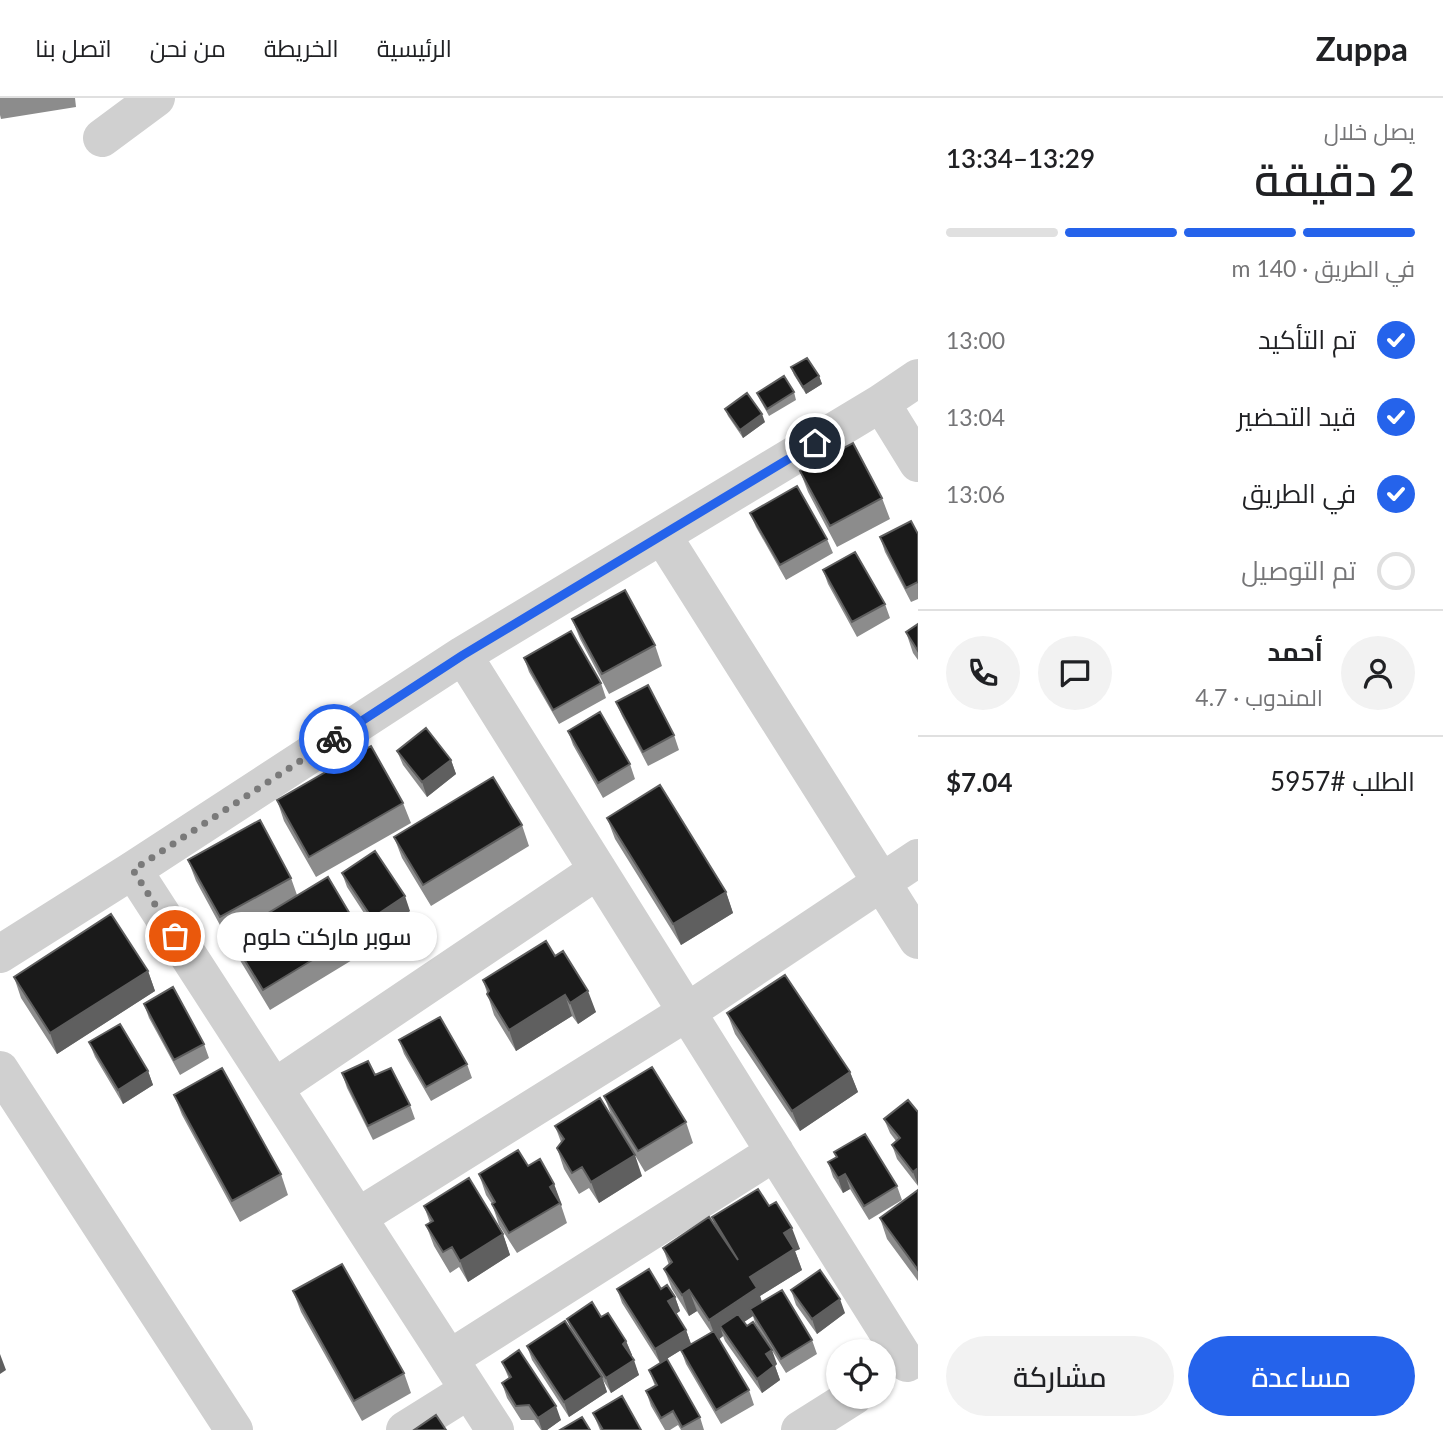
<!DOCTYPE html>
<html lang="ar">
<head>
<meta charset="utf-8">
<style>
  :root { --surface:#fff; --page:#f2f2f2; --text:#202124; --muted:#757577; --line:#e0e0e0; --accent:#2563eb }
  body { margin:0; font-family:Lato,Cairo,sans-serif; background:var(--page); color:var(--text); direction:rtl; height:100vh; display:flex; flex-direction:column; font-size:26px; white-space:nowrap }
  * { box-sizing:border-box; margin:0 }
  p { font-size:23px; color:var(--muted) }
  .icon { flex:none; width:38px; height:38px; fill:none; stroke:currentColor; stroke-width:2; stroke-linecap:round; stroke-linejoin:round }
  .map { position:relative; flex:1; overflow:hidden; direction:ltr }
  .sheet { display:flex; flex-direction:column; background:var(--surface); width:525px }
  .sheet>* { flex:none }
  .buttons { position:absolute; left:826px; top:1241px; display:grid; gap:14px }
  .buttons a { display:grid; place-items:center; width:70px; height:70px; border-radius:50%; background:var(--surface); box-shadow:0 2px 5px #0004; font-size:35px }
  .pin { position:absolute; display:grid; place-items:center; width:60px; height:60px; color:#fff; margin:-30px; border:4px solid #fff; border-radius:50%; box-shadow:0 2px 7px #0007 }
  .courier { position:absolute; display:grid; place-items:center; width:70px; height:70px; margin:-35px; border:5px solid #2563eb; border-radius:50%; background:#fff; color:#222; box-shadow:0 2px 9px #0007 }
  .bubble { position:absolute; height:49px; border-radius:24px; background:var(--surface); box-shadow:0 2px 5px #0004; font-size:23px; font-weight:600; line-height:49px; text-align:center; direction:rtl }
  .summary em { font-style:normal; font-weight:600 }
  .summary div { display:flex; flex-direction:column-reverse }
  .summary { display:flex; align-items:center; justify-content:space-between; height:119px; padding:0 28px }
  h1 { font-size:46px; font-weight:600; line-height:52px }
  .bar { display:grid; grid-template-columns:repeat(4,1fr); gap:10px 7px; align-content:center; height:84px; padding:0 28px }
  .bar i { height:9px; border-radius:5px; background:var(--line) }
  .bar .active { background:var(--accent) }
  .bar p { grid-column:span 4 }
  .line { display:flex; align-items:center; gap:18px; padding:0 28px; border-top:2px solid var(--line) }
  .line div { flex:1 }
  .round { display:grid; place-items:center; flex:none; width:74px; height:74px; border-radius:37px; background:var(--page) }
  ol { padding:0 28px; list-style:none }
  li { display:flex; align-items:center; gap:21px; height:77px }
  li p { margin-inline-start:auto }
  li .icon { padding:7px; border-radius:50%; background:var(--accent); color:#fff; stroke-width:4 }
  li:last-child { color:var(--muted) }
  li i { width:38px; height:38px; border:4px solid var(--line); border-radius:50% }
  .primary-button { display:flex; gap:14px; margin-top:auto; padding:14px 28px }
  .primary-button a { flex:1; height:80px; border-radius:42px; background:var(--accent); color:#fff; font-size:28px; font-weight:600; line-height:80px; text-align:center }
  .primary-button a+a { background:var(--page); color:var(--text) }
  header { display:flex; align-items:center; gap:42px; box-sizing:border-box; height:98px; padding:0 35px; background:var(--surface); border-bottom:2px solid var(--line) }
  header strong { font-size:33px }
  nav { display:flex; gap:38px; margin-inline-start:auto; font-size:24px }
  main { display:flex; flex:1; min-height:0 }
  .map>svg:first-child { display:block }
  .lines { fill:none; stroke-linecap:round; stroke-linejoin:round }
  .minor { stroke:#d0d0d0; stroke-width:38 }
  .wall { fill:#8c8c8c }
  .shaded-wall { fill:#5f5f5f }
  .building { fill:#1a1a1a; stroke:#5f5f5f; stroke-width:2 }
  .done { stroke:#7a7a7a; stroke-width:7; stroke-dasharray:0 12.6 }
  .route { stroke:#2563eb; stroke-width:9 }
</style>
</head>
<body>
<header>
<strong>Zuppa</strong>
<nav><a>الرئيسية</a><a>الخريطة</a><a>من نحن</a><a>اتصل بنا</a></nav>
</header>
<main>
<section class="sheet">
<div class="summary"><div><h1>2 دقيقة</h1><p>يصل خلال</p></div><em>13:29–13:34</em></div>
<div class="bar"><i class="active"></i><i class="active"></i><i class="active"></i><i></i><p>في الطريق · 140 m</p></div>
<ol>
<li><svg class="icon" aria-label="check" viewBox="0 0 24 24"><path d="M5 12l5 5 9-10"/></svg>تم التأكيد<p>13:00</p></li>
<li><svg class="icon" aria-label="check" viewBox="0 0 24 24"><path d="M5 12l5 5 9-10"/></svg>قيد التحضير<p>13:04</p></li>
<li><svg class="icon" aria-label="check" viewBox="0 0 24 24"><path d="M5 12l5 5 9-10"/></svg>في الطريق<p>13:06</p></li>
<li><i></i>تم التوصيل</li>
</ol>
<div class="line" style="height:126px"><a class="round"><svg class="icon" aria-label="person" viewBox="0 0 24 24"><circle cx="12" cy="8" r="4"/><path d="M4 21q1-7 8-7t8 7"/></svg></a><div><b>أحمد</b><p>المندوب · 4.7</p></div><a class="round"><svg class="icon" aria-label="chat" viewBox="0 0 24 24"><path d="M4 5h16v11H9l-5 4z"/></svg></a><a class="round"><svg class="icon" aria-label="phone" viewBox="0 0 24 24"><path d="M5 4h4l2 5-3 2q2 4 5 5l2-3 5 2v4C11 20 4 13 5 4z"/></svg></a></div>
<div class="line" style="height:91px"><div>الطلب #5957</div><b>$7.04</b></div>
<div class="primary-button"><a>مساعدة</a><a>مشاركة</a></div>
</section>
<div class="map">
<svg width="918" height="1332" viewBox="0 0 918 1332">
  <rect width="100%" height="100%" fill="#fff"/>
  <g class="lines">
    <path class="minor" d="M 102,40 L 156,0
      M 881,305 L 918,365
      M 662,437 L 918,842
      M 463,557 L 907,1265
      M 133,772 L 495,1332
      M 0,856 L 133,772 L 463,557 L 881,305 L 918,280
      M 0,972 L 234,1332
      M 274,990 L 598,772
      M 358,1119 L 687,914 L 918,760
      M 449,1261 L 775,1054
      M 405,1332 L 469,1292
      M 800,1332 L 854,1298"/>
  </g>
  <path class="wall" d="M 0,0 L 75,0 L 76,9 L 1,21 L 0,17 Z
    M 791,269 L 819,278 L 822,286 L 806,296 L 794,277 Z
    M 794,294 L 796,302 L 769,318 L 760,302 L 757,295 Z
    M 725,311 L 765,324 L 743,340 L 728,318 Z
    M 800,373 L 882,400 L 890,421 L 837,449 L 808,394 Z
    M 750,415 L 827,441 L 833,455 L 786,482 L 756,429 Z
    M 918,436 L 918,501 L 911,504 L 885,454 L 880,439 Z
    M 823,472 L 885,506 L 890,520 L 857,539 L 828,486 Z
    M 572,521 L 655,547 L 662,568 L 609,596 L 580,541 Z
    M 918,526 L 918,562 L 913,555 L 906,534 Z
    M 524,560 L 601,585 L 606,600 L 559,626 L 529,574 Z
    M 616,604 L 674,637 L 679,652 L 648,668 L 622,618 Z
    M 568,633 L 630,666 L 635,681 L 603,700 L 573,647 Z
    M 397,653 L 451,662 L 456,676 L 427,699 L 403,667 Z
    M 277,702 L 403,705 L 411,725 L 316,779 L 284,723 Z
    M 607,720 L 726,794 L 733,815 L 681,847 L 615,741 Z
    M 522,727 L 529,748 L 431,808 L 402,760 L 394,739 Z
    M 188,762 L 291,780 L 297,797 L 360,833 L 367,853 L 270,912 L 238,859 L 231,838 L 227,840 L 196,783 Z
    M 342,775 L 410,813 L 377,835 L 347,789 Z
    M 555,858 L 596,914 L 578,926 L 572,918 L 516,953 L 494,917 L 483,882 Z
    M 148,873 L 155,893 L 57,956 L 21,900 L 14,879 Z
    M 144,906 L 204,946 L 209,960 L 180,977 L 149,920 Z
    M 727,915 L 850,974 L 858,994 L 800,1033 L 735,936 Z
    M 399,942 L 467,966 L 472,980 L 431,1003 L 404,956 Z
    M 89,944 L 148,973 L 153,987 L 123,1006 L 95,959 Z
    M 342,975 L 375,977 L 410,1007 L 415,1021 L 373,1042 L 347,990 Z
    M 174,997 L 281,1076 L 288,1097 L 240,1124 L 182,1017 Z
    M 604,998 L 686,1024 L 693,1045 L 645,1074 L 612,1019 Z
    M 918,1014 L 918,1088 L 897,1061 L 892,1047 L 896,1043 L 890,1035 L 884,1021 Z
    M 555,1028 L 642,1078 L 599,1105 L 589,1090 L 579,1096 L 564,1071 L 557,1050 L 561,1044 Z
    M 834,1054 L 897,1088 L 902,1102 L 869,1122 L 850,1091 L 843,1095 L 833,1079 L 828,1064 L 836,1059 Z
    M 528,1068 L 554,1086 L 567,1125 L 517,1155 L 499,1127 L 492,1106 L 486,1097 L 479,1076 Z
    M 918,1092 L 918,1183 L 887,1141 L 880,1120 Z
    M 424,1108 L 503,1136 L 510,1157 L 468,1184 L 459,1169 L 450,1175 L 434,1148 L 426,1127 L 430,1125 Z
    M 769,1108 L 800,1151 L 795,1153 L 802,1172 L 760,1198 L 762,1204 L 812,1242 L 817,1256 L 786,1275 L 755,1225 L 753,1218 L 744,1224 L 777,1266 L 775,1268 L 780,1282 L 762,1295 L 725,1243 L 723,1238 L 719,1241 L 749,1292 L 754,1307 L 721,1326 L 686,1266 L 681,1252 L 660,1265 L 622,1205 L 617,1191 L 661,1191 L 675,1199 L 680,1213 L 676,1216 L 686,1232 L 691,1246 L 711,1234 L 697,1213 L 689,1218 L 672,1191 L 664,1171 L 669,1167 L 663,1150 L 717,1131 L 712,1119 Z
    M 791,1192 L 845,1215 L 817,1236 L 796,1207 Z
    M 293,1193 L 404,1275 L 411,1295 L 362,1323 L 301,1214 Z
    M 601,1219 L 626,1243 L 632,1257 L 631,1258 L 639,1277 L 611,1295 L 603,1282 L 607,1294 L 569,1319 L 532,1262 L 527,1248 L 572,1234 L 567,1221 Z
    M 502,1264 L 561,1322 L 547,1332 L 541,1332 L 534,1322 L 521,1322 L 507,1300 L 502,1285 L 509,1281 Z
    M 649,1272 L 700,1319 L 704,1332 L 681,1332 L 678,1327 L 670,1332 L 665,1332 L 651,1308 L 646,1293 L 655,1288 Z
    M 593,1315 L 641,1332 L 600,1332 Z"/>
  <path class="shaded-wall" d="M 819,278 L 822,286 L 806,296 L 803,289 Z
    M 762,316 L 765,324 L 743,340 L 740,332 Z
    M 451,662 L 456,676 L 427,699 L 422,684 Z
    M 726,794 L 733,815 L 681,847 L 673,826 Z
    M 405,798 L 410,813 L 377,835 L 372,820 Z
    M 148,873 L 155,893 L 57,956 L 50,935 Z
    M 588,893 L 596,914 L 578,926 L 570,905 Z
    M 565,897 L 572,918 L 516,953 L 509,932 Z
    M 148,973 L 153,987 L 123,1006 L 118,992 Z
    M 850,974 L 858,994 L 800,1033 L 792,1013 Z
    M 635,1057 L 642,1078 L 599,1105 L 591,1084 Z
    M 918,1070 L 918,1087 L 913,1074 Z
    M 845,1076 L 850,1091 L 843,1095 L 838,1080 Z
    M 554,1086 L 562,1107 L 561,1108 L 550,1089 Z
    M 792,1130 L 800,1151 L 795,1153 L 802,1172 L 760,1198 L 764,1210 L 750,1211 L 753,1218 L 726,1236 L 720,1228 L 723,1238 L 717,1243 L 709,1222 L 750,1179 L 784,1135 Z
    M 503,1136 L 510,1157 L 468,1184 L 460,1163 Z
    M 689,1192 L 697,1213 L 689,1218 L 682,1197 Z
    M 675,1199 L 680,1213 L 673,1218 L 668,1203 Z
    M 840,1201 L 845,1215 L 817,1236 L 812,1221 Z
    M 686,1232 L 691,1246 L 660,1265 L 655,1251 Z
    M 626,1243 L 632,1257 L 628,1261 L 623,1246 Z
    M 772,1252 L 777,1266 L 775,1268 L 780,1282 L 762,1295 L 757,1281 L 766,1256 Z
    M 0,1256 L 6,1272 L 0,1276 Z
    M 634,1262 L 639,1277 L 611,1295 L 606,1280 Z
    M 602,1279 L 607,1294 L 569,1319 L 564,1304 Z
    M 556,1308 L 561,1322 L 547,1332 L 542,1332 L 538,1320 Z"/>
  <path class="building" d="M 807,260 L 819,278 L 803,289 L 791,269 Z
    M 784,278 L 794,294 L 767,311 L 757,295 Z
    M 747,295 L 762,316 L 740,332 L 725,311 Z
    M 853,345 L 882,400 L 830,428 L 800,373 Z
    M 797,388 L 827,441 L 780,467 L 750,415 Z
    M 911,423 L 918,436 L 918,484 L 906,490 L 880,439 Z
    M 855,454 L 885,506 L 852,524 L 823,472 Z
    M 625,492 L 655,547 L 602,576 L 572,521 Z
    M 918,526 L 918,553 L 906,534 Z
    M 571,533 L 601,585 L 553,612 L 524,560 Z
    M 648,587 L 674,637 L 643,654 L 616,604 Z
    M 600,614 L 630,666 L 598,685 L 568,633 Z
    M 426,630 L 451,662 L 422,684 L 397,653 Z
    M 371,648 L 403,705 L 309,759 L 277,702 Z
    M 493,679 L 522,727 L 423,787 L 394,739 Z
    M 660,687 L 726,794 L 673,826 L 607,720 Z
    M 260,722 L 291,780 L 220,819 L 188,762 Z
    M 375,753 L 405,798 L 372,820 L 342,775 Z
    M 328,779 L 360,833 L 263,892 L 230,838 Z
    M 111,816 L 148,873 L 50,935 L 14,879 Z
    M 546,843 L 555,858 L 563,853 L 588,893 L 570,905 L 565,897 L 509,932 L 487,896 L 489,893 L 483,882 Z
    M 785,877 L 850,974 L 792,1013 L 727,915 Z
    M 173,889 L 204,946 L 174,962 L 144,906 Z
    M 440,919 L 467,966 L 426,989 L 399,942 Z
    M 120,926 L 148,973 L 118,992 L 89,944 Z
    M 368,963 L 375,977 L 391,970 L 410,1007 L 368,1028 L 342,975 Z
    M 652,969 L 686,1024 L 638,1053 L 604,998 Z
    M 222,970 L 281,1076 L 232,1103 L 174,997 Z
    M 600,1000 L 635,1057 L 591,1084 L 582,1069 L 572,1075 L 557,1050 L 564,1041 L 555,1028 Z
    M 908,1002 L 918,1014 L 918,1070 L 913,1074 L 892,1047 L 900,1040 L 884,1021 Z
    M 865,1036 L 897,1088 L 864,1108 L 845,1076 L 838,1080 L 828,1064 L 837,1059 L 834,1054 Z
    M 518,1052 L 528,1068 L 540,1061 L 554,1086 L 550,1089 L 560,1105 L 509,1135 L 492,1106 L 495,1104 L 479,1076 Z
    M 469,1080 L 503,1136 L 460,1163 L 452,1149 L 443,1154 L 426,1127 L 433,1123 L 424,1108 Z
    M 758,1091 L 769,1108 L 776,1104 L 792,1130 L 784,1135 L 794,1151 L 750,1179 L 757,1190 L 709,1222 L 689,1192 L 682,1197 L 664,1171 L 672,1164 L 663,1150 L 709,1119 L 738,1162 L 712,1119 Z
    M 918,1092 L 918,1172 L 880,1120 Z
    M 342,1166 L 404,1275 L 354,1303 L 293,1193 Z
    M 649,1171 L 661,1191 L 667,1187 L 675,1199 L 668,1203 L 686,1232 L 655,1251 L 617,1191 Z
    M 820,1172 L 840,1201 L 812,1221 L 791,1192 Z
    M 782,1192 L 812,1242 L 781,1261 L 750,1211 Z
    M 592,1204 L 601,1219 L 608,1215 L 626,1243 L 623,1246 L 634,1262 L 606,1280 L 567,1221 Z
    M 738,1216 L 747,1228 L 753,1224 L 772,1252 L 766,1256 L 774,1268 L 757,1281 L 720,1228 Z
    M 565,1223 L 602,1279 L 564,1304 L 527,1248 Z
    M 714,1233 L 749,1292 L 716,1312 L 681,1252 Z
    M 519,1252 L 556,1308 L 538,1320 L 529,1307 L 516,1308 L 502,1285 L 511,1279 L 502,1264 Z
    M 667,1261 L 700,1319 L 682,1329 L 673,1313 L 661,1320 L 646,1293 L 657,1287 L 649,1272 Z
    M 622,1298 L 641,1332 L 603,1332 L 593,1315 Z
    M 436,1317 L 446,1332 L 414,1332 Z
    M 582,1319 L 590,1332 L 560,1332 Z"/>
  <g class="lines">
    <path class="done" d="M 175,838 L 133,772 L 334,641"/>
    <path class="route" d="M 334,641 L 463,557 L 815,345"/>
  </g>
</svg>
<div class="buttons">
<a><svg class="icon" aria-label="locate" viewBox="0 0 24 24"><circle cx="12" cy="12" r="6"/><path d="M12 2v4M12 18v4M2 12h4M18 12h4"/></svg></a>
</div>
<div class="pin" style="left:175px;top:838px;background:#ea580c"><svg class="icon" aria-label="bag" viewBox="0 0 24 24"><path d="M5 8h14l-1 12H6zM9 8a3 3 0 0 1 6 0"/></svg></div>
<div class="pin" style="left:815px;top:345px;background:#1f2937"><svg class="icon" aria-label="home" viewBox="0 0 24 24"><path d="M3 11l9-7 9 7M6 9v11h12V9"/></svg></div>
<div class="courier" style="left:334px;top:641px"><svg class="icon" aria-label="bike" viewBox="0 0 24 24"><circle cx="6" cy="16" r="4"/><circle cx="18" cy="16" r="4"/><path d="M6 16l4-8h5l3 8M10 8l3 8H6M13 5h3"/></svg></div>
<div class="bubble" style="left:217px;top:814px;width:220px">سوبر ماركت حلوم</div>
</div>
</main>
</body>
</html>
